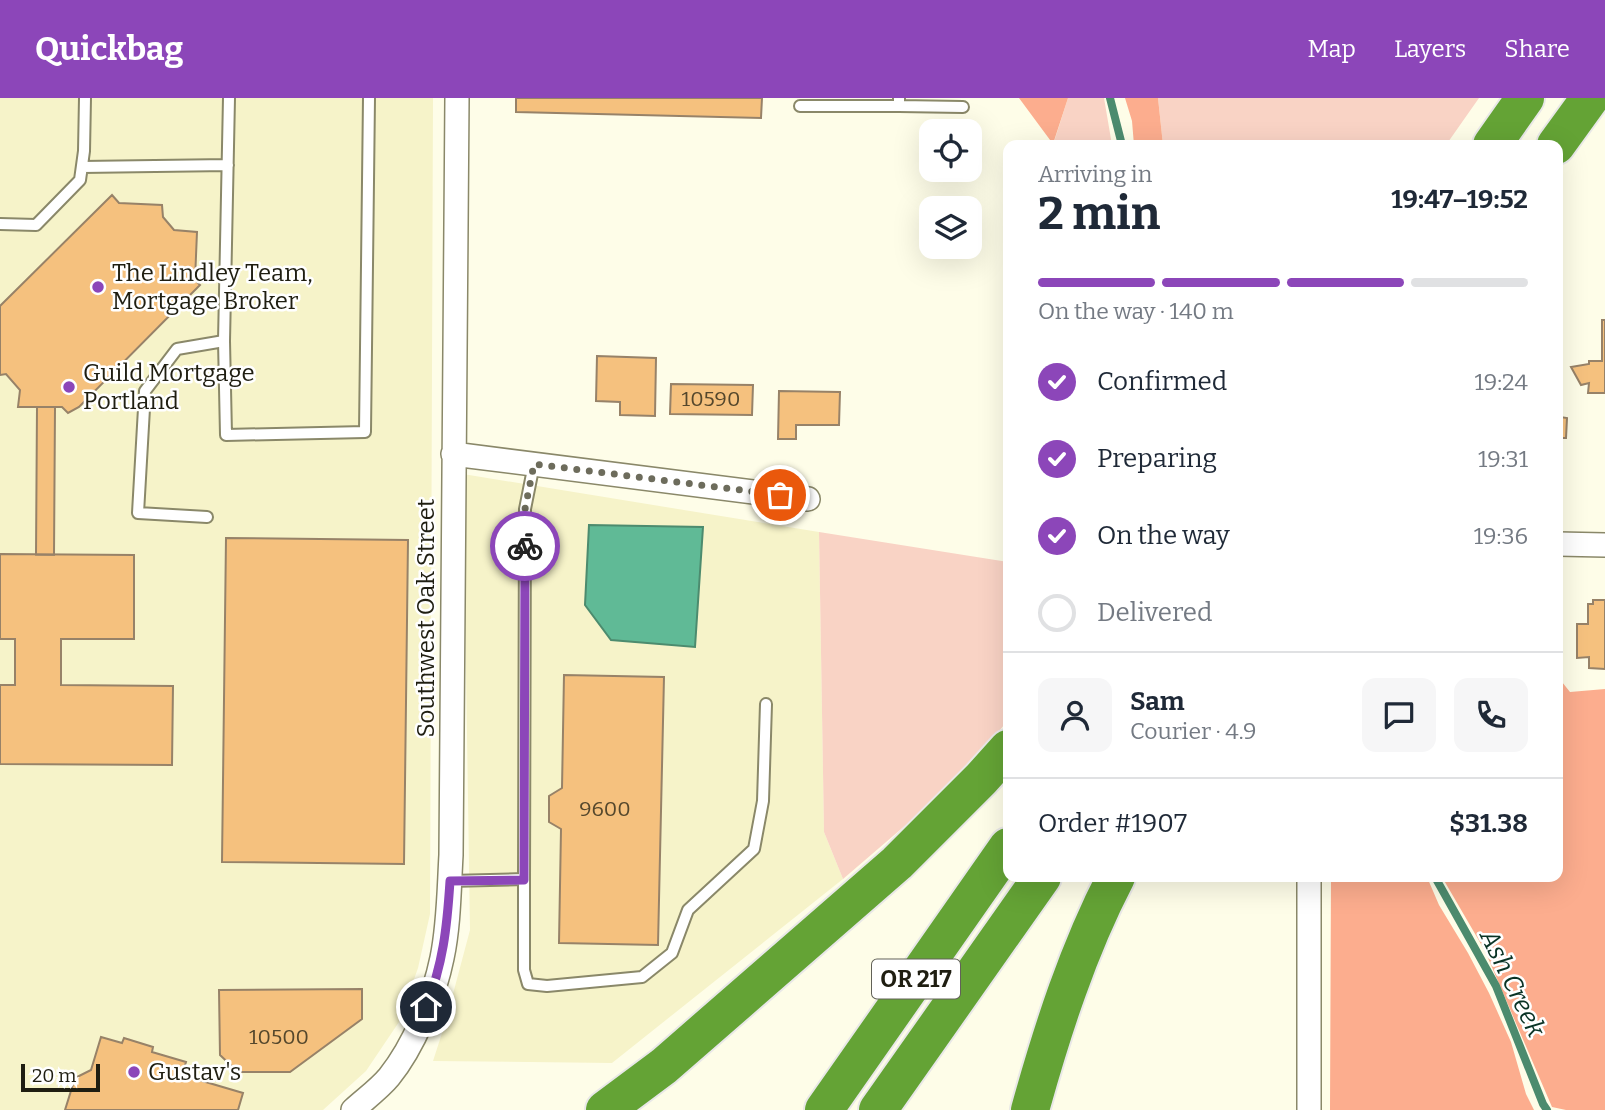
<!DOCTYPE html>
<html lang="en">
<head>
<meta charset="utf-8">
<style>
  :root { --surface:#fff; --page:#f6f6f7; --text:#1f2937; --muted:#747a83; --line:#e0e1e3; --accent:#8c46b9 }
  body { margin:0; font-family:Bitter,serif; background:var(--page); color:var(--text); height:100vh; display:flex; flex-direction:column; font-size:26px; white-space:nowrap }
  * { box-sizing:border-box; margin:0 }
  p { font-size:23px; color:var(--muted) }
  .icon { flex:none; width:38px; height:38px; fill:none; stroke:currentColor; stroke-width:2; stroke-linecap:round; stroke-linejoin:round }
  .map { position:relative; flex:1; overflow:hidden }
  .side { position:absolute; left:1003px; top:42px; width:560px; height:742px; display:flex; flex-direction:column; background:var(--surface); border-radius:14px; box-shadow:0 7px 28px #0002 }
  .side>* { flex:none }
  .fabs { position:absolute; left:919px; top:21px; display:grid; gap:14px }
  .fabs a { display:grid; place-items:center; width:63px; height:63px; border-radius:14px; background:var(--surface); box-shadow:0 7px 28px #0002; font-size:35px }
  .scale { position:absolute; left:21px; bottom:18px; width:79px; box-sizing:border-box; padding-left:7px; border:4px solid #1f1e11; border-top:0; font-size:19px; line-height:24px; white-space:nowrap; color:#1f1e11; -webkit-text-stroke:5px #fff; paint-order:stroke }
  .pin { position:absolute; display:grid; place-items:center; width:60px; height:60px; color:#fff; margin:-30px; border:4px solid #fff; border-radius:50%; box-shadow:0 2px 7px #0007 }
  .courier { position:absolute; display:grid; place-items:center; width:70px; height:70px; margin:-35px; border:5px solid #8c46b9; border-radius:50%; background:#fff; color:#222; box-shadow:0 2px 9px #0007 }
  .overview em { font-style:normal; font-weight:700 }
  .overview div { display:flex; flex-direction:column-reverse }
  .overview { display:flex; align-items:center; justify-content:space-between; height:119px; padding:0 35px }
  h1 { font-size:46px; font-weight:700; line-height:52px }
  .bar { display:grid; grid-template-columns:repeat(4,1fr); gap:10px 7px; align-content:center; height:84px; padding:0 35px }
  .bar i { height:9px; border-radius:5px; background:var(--line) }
  .bar .on { background:var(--accent) }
  .bar p { grid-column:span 4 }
  .line { display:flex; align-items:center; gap:18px; padding:0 35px; border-top:2px solid var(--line) }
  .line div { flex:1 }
  .round { display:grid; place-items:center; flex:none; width:74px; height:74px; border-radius:14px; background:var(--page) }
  ol { padding:0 35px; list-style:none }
  li { display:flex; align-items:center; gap:21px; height:77px }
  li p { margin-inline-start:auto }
  li .icon { padding:7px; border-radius:50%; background:var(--accent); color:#fff; stroke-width:4 }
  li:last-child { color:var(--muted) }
  li i { width:38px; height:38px; border:4px solid var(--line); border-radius:50% }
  header { display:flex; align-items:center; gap:42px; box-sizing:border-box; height:98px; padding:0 35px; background:var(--accent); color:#fff }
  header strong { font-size:33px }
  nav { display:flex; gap:38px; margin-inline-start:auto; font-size:24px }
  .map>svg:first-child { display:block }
  .built { fill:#f6f3c9 }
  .green { fill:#f9d3c5 }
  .forest { fill:#fcad8e }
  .water { fill:#60ba96; stroke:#4c8b6e; stroke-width:2 }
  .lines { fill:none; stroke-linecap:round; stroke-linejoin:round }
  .stream { stroke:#4c8b6e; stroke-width:8 }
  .building { fill:#f5c17e; stroke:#978268; stroke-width:2 }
  .service-casing { stroke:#8a8869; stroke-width:14 }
  .minor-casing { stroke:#8a8869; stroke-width:26 }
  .motorway-casing { stroke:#e9e8e7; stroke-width:42 }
  .service { stroke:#fff; stroke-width:10 }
  .minor { stroke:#fff; stroke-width:23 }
  .motorway { stroke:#64a335; stroke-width:38 }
  .done { stroke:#6d6c5c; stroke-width:7; stroke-dasharray:0 12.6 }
  .route { stroke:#8c46b9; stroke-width:9 }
  .poi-dot { fill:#8c46b9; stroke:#fff; stroke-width:2.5 }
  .labels { text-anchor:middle; stroke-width:5; stroke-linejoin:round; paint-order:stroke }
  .number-label { font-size:21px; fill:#54472c }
  .shield { fill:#fff; stroke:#626258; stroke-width:2 }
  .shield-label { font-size:23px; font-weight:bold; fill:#1f1e11 }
  .poi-label { font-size:24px; fill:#1f1e11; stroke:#fff; text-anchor:start }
  .street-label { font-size:24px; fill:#1f1e11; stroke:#fff }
  .water-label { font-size:26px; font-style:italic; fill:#0a3325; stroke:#fff }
</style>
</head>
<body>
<header>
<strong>Quickbag</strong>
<nav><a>Map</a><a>Layers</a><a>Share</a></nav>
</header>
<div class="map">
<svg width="1605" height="1012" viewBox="0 0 1605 1012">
  <rect width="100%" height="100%" fill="#fefde8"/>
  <path class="built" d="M 0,0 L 433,0 L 430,816 L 418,870 L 399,924 L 366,973 L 323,1012 L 0,1012 Z
    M 463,376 L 819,434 L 824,734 L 843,781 L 612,965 L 433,963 L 445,926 L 470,832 Z"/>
  <path class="green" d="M 1068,0 L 1104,0 L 1112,47 L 1053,47 Z
    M 1158,0 L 1479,0 L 1446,47 L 1163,47 Z
    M 819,434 L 1008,464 L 1008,622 L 964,677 L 843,781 L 824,734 Z"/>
  <path class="forest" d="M 1019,0 L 1068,0 L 1053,46 Z
    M 1125,0 L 1158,0 L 1163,47 L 1134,47 L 1132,23 Z
    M 1558,579 L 1570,594 L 1605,591 L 1605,1012 L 1566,1012 L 1552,1009 L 1485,853 L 1442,779 L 1558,779 Z
    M 1331,779 L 1427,779 L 1439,807 L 1468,855 L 1489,895 L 1511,944 L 1526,996 L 1534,1012 L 1330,1012 Z"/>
  <path class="water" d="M 589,427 L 703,429 L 695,549 L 611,542 L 585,507 Z"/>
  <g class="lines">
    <path class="stream" d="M 1110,0 L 1122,47
      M 1435,779 L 1496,888 L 1543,1006 L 1547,1012"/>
  </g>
  <path class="building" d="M 516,0 L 762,0 L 761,20 L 516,14 Z
    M 112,97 L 119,105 L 162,107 L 163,119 L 174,132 L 197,134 L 195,182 L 200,187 L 79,309 L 68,315 L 62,309 L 18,309 L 20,292 L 6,276 L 0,277 L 0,208 Z
    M 1602,222 L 1605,222 L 1605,295 L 1588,295 L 1589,285 L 1581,287 L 1571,269 L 1589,266 L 1589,263 L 1602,263 Z
    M 597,258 L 656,260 L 655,318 L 620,317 L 620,304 L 596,303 Z
    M 671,286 L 753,287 L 752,317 L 670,316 Z
    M 779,293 L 840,294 L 839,327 L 796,327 L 796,341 L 778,341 Z
    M 1558,303 L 1561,303 L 1560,319 L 1567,320 L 1566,340 L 1560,340 L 1560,369 L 1558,369 Z
    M 37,309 L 55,309 L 54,457 L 36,457 Z
    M 226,440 L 408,442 L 404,766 L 222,764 Z
    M 0,456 L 134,457 L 134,541 L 61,541 L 61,587 L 173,588 L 172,667 L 0,666 L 0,587 L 15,587 L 15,541 L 0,541 Z
    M 1593,502 L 1605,502 L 1605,571 L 1589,570 L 1589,559 L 1577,560 L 1577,526 L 1588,526 L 1588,506 L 1593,506 Z
    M 564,577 L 664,579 L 658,847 L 559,845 L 561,731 L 549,724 L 549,698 L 562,690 Z
    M 362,891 L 362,921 L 290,974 L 238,974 L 220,957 L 219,892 Z
    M 101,939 L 122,945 L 124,940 L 153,949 L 152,954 L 186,964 L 182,977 L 243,995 L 238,1012 L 65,1012 L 75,980 L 91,972 Z"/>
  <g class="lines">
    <defs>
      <path id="service" d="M 800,8 L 899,8 L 899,0
        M 899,8 L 963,9
        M 82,69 L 228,67
        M 0,126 L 36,127 L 80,82 L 84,53 L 85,0
        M 224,243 L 226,337 L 365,334 L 369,0
        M 207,419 L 138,415 L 145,293 L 177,251 L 224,243 L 229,0
        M 524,781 L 524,872 L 528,886 L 547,888 L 642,879 L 672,855 L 688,812 L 754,751 L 763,703 L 766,606
        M 450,783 L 524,781 L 525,411 L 534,366"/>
      <path id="minor" d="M 453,356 L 808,401
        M 1558,446 L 1605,447
        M 353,1012 C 365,1001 379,991 389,979 C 414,948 434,899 442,860 C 449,827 449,791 451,757 L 457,0
        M 1309,1012 L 1309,779"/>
      <path id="motorway" d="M 1492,47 L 1525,0
        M 1556,47 L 1590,0
        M 605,1012 L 664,968 L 897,765 L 981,681 L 1008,651
        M 824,1012 L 1008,749
        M 878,1012 L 1042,779
        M 1030,1012 C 1052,933 1078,852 1116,779"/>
    </defs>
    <use href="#service" class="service-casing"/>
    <use href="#minor" class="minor-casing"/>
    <use href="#motorway" class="motorway-casing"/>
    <use href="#service" class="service"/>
    <use href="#minor" class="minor"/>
    <use href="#motorway" class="motorway"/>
  </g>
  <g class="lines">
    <path class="done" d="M 525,448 L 525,411 L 534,366 L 780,397"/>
    <path class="route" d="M 426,909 C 443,866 447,830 450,783 L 524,782 L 525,448"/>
  </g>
  <g class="poi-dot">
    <circle cx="98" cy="189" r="7"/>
    <circle cx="69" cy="289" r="7"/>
    <circle cx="134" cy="974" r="7"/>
  </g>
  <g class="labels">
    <g class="number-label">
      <text x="711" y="308">10590</text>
      <text x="605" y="718">9600</text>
      <text x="279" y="946">10500</text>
    </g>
    <rect class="shield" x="872" y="861.5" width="88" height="39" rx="5"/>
    <g class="shield-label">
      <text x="916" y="889">OR 217</text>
    </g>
    <g class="poi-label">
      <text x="112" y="183">The Lindley Team,<tspan x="112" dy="28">Mortgage Broker</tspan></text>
      <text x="83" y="283">Guild Mortgage<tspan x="83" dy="28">Portland</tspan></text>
      <text x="148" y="982">Gustav's</text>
    </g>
    <g class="street-label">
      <text transform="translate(426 520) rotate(-90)" y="8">Southwest Oak Street</text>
    </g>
    <g class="water-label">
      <text transform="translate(1513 885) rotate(64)" y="9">Ash Creek</text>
    </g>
  </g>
</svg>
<div class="fabs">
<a><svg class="icon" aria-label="locate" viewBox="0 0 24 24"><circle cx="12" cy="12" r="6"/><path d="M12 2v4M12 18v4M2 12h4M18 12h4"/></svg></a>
<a><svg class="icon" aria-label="layers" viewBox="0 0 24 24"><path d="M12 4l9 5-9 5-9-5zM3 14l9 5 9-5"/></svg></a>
</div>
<div class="scale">20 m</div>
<div class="pin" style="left:780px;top:397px;background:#ea580c"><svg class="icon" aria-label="bag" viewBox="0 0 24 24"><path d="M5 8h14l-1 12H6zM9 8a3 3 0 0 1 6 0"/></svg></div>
<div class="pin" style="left:426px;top:909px;background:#1f2937"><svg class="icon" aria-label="home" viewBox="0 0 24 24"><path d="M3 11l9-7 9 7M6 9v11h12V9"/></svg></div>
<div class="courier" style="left:525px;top:448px"><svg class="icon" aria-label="bike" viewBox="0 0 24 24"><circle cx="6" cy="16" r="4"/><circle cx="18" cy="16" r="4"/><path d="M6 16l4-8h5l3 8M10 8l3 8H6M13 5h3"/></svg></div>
<section class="side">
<div class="overview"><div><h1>2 min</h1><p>Arriving in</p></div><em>19:47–19:52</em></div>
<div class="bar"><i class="on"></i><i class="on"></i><i class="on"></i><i></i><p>On the way · 140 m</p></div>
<ol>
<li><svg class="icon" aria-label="check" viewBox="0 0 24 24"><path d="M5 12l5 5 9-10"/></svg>Confirmed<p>19:24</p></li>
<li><svg class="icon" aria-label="check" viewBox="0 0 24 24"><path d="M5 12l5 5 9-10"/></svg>Preparing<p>19:31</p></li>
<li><svg class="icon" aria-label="check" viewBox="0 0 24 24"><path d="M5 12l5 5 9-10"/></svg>On the way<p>19:36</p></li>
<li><i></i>Delivered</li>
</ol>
<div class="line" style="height:126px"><a class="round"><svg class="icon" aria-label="person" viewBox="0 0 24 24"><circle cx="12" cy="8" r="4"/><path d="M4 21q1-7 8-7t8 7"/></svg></a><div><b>Sam</b><p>Courier · 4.9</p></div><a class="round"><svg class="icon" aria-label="chat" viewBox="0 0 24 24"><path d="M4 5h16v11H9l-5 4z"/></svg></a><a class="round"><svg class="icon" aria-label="phone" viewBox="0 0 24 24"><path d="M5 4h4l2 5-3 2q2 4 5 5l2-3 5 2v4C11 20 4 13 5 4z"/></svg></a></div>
<div class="line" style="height:91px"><div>Order #1907</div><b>$31.38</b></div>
</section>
</div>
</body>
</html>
